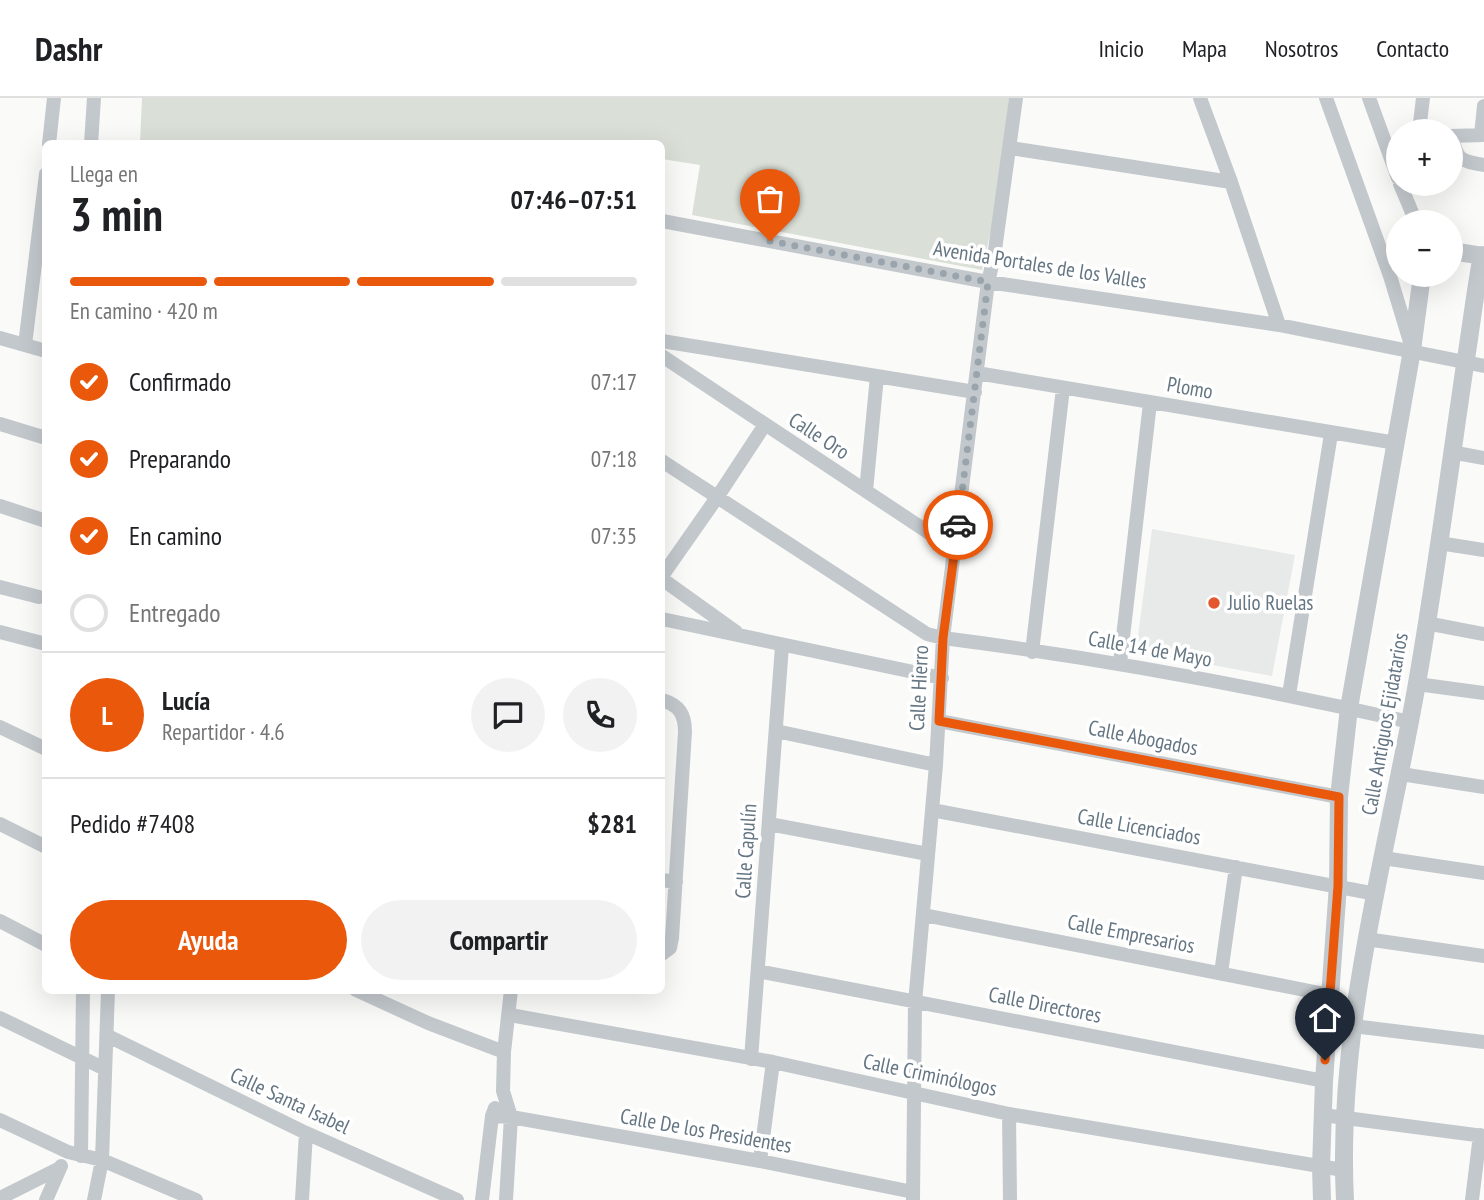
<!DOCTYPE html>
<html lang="es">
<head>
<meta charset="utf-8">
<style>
  :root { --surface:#fff; --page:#f2f2f2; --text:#202124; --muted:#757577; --line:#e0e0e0; --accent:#ea580c }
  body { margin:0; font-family:"PT Sans Narrow",sans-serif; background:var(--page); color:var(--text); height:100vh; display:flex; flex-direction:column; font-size:26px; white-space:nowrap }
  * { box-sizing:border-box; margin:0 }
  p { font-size:23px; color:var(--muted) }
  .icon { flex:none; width:38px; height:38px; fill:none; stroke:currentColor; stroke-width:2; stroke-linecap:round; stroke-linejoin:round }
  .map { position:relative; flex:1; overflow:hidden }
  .side { position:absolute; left:42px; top:42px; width:623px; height:854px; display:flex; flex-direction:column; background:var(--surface); border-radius:10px; box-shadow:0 7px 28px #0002 }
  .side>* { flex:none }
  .controls { position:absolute; left:1386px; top:21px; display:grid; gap:14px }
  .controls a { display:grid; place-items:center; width:77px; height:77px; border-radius:50%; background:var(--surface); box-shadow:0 7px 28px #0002; font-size:35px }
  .pin { position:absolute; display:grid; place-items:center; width:60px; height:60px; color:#fff; margin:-72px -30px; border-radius:50% 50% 50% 0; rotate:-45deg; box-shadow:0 0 7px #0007 }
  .pin .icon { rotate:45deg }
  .courier { position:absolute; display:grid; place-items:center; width:70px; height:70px; margin:-35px; border:5px solid #ea580c; border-radius:50%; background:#fff; color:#222; box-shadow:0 2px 9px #0007 }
  .head em { font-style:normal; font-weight:800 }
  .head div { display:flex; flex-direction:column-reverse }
  .head { display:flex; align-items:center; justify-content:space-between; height:119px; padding:0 28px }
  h1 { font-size:46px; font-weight:800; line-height:52px }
  .bar { display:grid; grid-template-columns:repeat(4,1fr); gap:10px 7px; align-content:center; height:84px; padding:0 28px }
  .bar i { height:9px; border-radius:5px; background:var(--line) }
  .bar .active { background:var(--accent) }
  .bar p { grid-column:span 4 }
  .line { display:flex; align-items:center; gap:18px; padding:0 28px; border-top:2px solid var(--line) }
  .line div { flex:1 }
  .round { display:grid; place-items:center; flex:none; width:74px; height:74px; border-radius:37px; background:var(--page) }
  ol { padding:0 28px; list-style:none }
  li { display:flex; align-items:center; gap:21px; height:77px }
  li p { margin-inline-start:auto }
  li .icon { padding:7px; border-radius:50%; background:var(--accent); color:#fff; stroke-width:4 }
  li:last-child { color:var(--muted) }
  li i { width:38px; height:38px; border:4px solid var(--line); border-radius:50% }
  .button { display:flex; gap:14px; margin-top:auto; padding:14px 28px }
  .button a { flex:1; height:80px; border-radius:42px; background:var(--accent); color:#fff; font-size:28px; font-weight:800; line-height:80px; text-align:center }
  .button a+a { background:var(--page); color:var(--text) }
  header { display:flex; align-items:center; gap:42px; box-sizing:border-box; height:98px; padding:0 35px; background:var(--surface); border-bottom:2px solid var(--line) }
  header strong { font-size:33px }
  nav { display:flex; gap:38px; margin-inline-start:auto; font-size:24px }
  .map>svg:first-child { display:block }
  .built { fill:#e8e9e9 }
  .green { fill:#dadfd7 }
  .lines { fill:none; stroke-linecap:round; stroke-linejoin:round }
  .minor { stroke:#c3c8cc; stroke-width:14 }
  .tertiary { stroke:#c3c8cc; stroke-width:18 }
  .done { stroke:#99a4ac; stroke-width:7; stroke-dasharray:0 12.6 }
  .route { stroke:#ea580c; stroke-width:9 }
  .poi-dot { fill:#e4572e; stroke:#fff; stroke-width:2.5 }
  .labels { text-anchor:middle; stroke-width:7; stroke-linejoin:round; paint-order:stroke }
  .street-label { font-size:21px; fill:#657683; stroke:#fff }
  .poi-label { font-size:21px; fill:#657683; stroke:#fff; text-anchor:start }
</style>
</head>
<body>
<header>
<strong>Dashr</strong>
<nav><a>Inicio</a><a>Mapa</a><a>Nosotros</a><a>Contacto</a></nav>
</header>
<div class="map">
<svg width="1484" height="1102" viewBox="0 0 1484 1102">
  <rect width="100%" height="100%" fill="#fafaf8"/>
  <path class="built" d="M 1152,431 L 1295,457 L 1272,578 L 1136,553 Z"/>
  <path class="green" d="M 142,0 L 1009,0 L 993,123 L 982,172 L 692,117 L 700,67 L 662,61 L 662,46 L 140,46 Z"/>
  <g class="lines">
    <path class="minor" d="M 1200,0 L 1231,84 L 1279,227
      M 1326,0 L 1390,178 L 1411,247
      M 1369,0 L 1398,80
      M 1419,33 L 1423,0
      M 1481,37 L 1484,8
      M 1451,38 L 1484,37
      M 1452,38 C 1457,63 1461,63 1484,67
      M 49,46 L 54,0
      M 91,46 L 94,0
      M 1010,50 L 1231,84
      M 1400,86 L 1416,124
      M 662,123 L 988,184 L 1279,227 L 1484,268
      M 0,240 L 46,253
      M 662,243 L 975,294
      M 25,247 L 46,76
      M 662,258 L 955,452
      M 977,275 L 1396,345
      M 0,326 L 46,340
      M 1451,354 L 1484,360
      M 662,363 L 927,536 L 943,540 C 1100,560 1256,589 1410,624
      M 866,393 L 877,278
      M 0,408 L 46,423
      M 1439,445 L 1484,452
      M 662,478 L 718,398 L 764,328
      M 662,481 L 736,534
      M 0,489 L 39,499
      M 662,521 L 942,580
      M 1426,525 L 1484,536
      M 0,534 L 46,546
      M 1032,554 L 1063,290
      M 1120,565 L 1150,305
      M 1417,586 L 1484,595
      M 1289,597 L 1331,336
      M 662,602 C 679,607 685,616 685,634 L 672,840 L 670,850 L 662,856
      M 939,623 L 1339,699
      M 0,629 L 46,651
      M 776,633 L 936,667
      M 1401,676 L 1484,689
      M 932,712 L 1376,796
      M 0,726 L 46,749
      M 769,726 L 928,756
      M 1383,760 L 1484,775
      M 662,782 L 676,784
      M 924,817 L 1330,897
      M 0,823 L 46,847
      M 1366,841 L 1484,858
      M 758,873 L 1324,983
      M 1221,875 L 1236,769
      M 356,892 L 428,925 L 504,954
      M 510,917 L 773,964 L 1009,1016 L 1343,1072
      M 0,920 L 105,971
      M 1353,928 L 1484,944
      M 108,938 L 306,1035 L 457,1102
      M 751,961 L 782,548
      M 1009,1016 L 1010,1102
      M 1323,1017 L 1484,1038
      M 492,1018 L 511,1019 L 760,1063 L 913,1094
      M 0,1022 L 68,1054 L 102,1062 L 196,1102
      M 81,1058 L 83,892
      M 760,1063 L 773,964
      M 0,1100 L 60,1070
      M 46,1102 L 61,1068
      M 94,1102 L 102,1062 L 108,892
      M 302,1102 L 306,1035
      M 482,1102 L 492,1018 L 495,1010
      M 506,1102 L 511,1019 L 503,993 L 504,954 L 511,892
      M 913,1102 L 915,905 L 936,667 L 943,540 L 988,184 L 994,159 L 1016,0
      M 1472,1102 L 1480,1037"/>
    <path class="tertiary" d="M 1451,153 L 1484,158
      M 1322,1102 L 1321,1069 L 1324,983 L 1338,787 L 1339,699 L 1349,610 L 1412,252 L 1422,177
      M 1345,1102 C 1336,929 1386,760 1416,591 C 1435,484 1449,375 1465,267 C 1471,230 1475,194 1482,157"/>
  </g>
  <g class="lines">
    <path class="done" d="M 770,143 L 988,184 L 958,427"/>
    <path class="route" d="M 958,427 L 943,540 L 939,623 L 1339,699 L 1338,788 L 1325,962"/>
  </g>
  <circle class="poi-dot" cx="1214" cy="505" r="7"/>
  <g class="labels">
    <g class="street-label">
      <text transform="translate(1040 167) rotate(9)" y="7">Avenida Portales de los Valles</text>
      <text transform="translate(1190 290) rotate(10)" y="7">Plomo</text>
      <text transform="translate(819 338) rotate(33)" y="7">Calle Oro</text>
      <text transform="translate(1150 551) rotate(10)" y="7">Calle 14 de Mayo</text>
      <text transform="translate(919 590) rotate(-87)" y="7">Calle Hierro</text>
      <text transform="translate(1385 626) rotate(-80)" y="7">Calle Antiguos Ejidatarios</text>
      <text transform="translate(1143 640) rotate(11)" y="7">Calle Abogados</text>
      <text transform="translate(1139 729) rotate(10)" y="7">Calle Licenciados</text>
      <text transform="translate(746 753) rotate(-86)" y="7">Calle Capulín</text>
      <text transform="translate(1131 836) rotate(11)" y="7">Calle Empresarios</text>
      <text transform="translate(1045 907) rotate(11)" y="7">Calle Directores</text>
      <text transform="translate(930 977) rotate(12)" y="7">Calle Criminólogos</text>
      <text transform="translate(290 1003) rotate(25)" y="7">Calle Santa Isabel</text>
      <text transform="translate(706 1033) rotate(10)" y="7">Calle De los Presidentes</text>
    </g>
    <g class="poi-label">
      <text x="1228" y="512">Julio Ruelas</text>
    </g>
  </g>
</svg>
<div class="controls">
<a>+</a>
<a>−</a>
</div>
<div class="pin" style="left:770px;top:143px;background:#ea580c"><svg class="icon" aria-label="bag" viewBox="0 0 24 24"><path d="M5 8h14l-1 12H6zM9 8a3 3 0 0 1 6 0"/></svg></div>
<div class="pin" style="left:1325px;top:962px;background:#1f2937"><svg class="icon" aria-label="home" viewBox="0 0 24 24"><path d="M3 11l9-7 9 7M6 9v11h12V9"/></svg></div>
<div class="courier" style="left:958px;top:427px"><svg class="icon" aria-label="car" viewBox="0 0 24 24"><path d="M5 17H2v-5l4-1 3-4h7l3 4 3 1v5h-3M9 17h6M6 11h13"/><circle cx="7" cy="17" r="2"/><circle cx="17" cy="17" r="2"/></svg></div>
<section class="side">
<div class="head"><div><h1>3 min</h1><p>Llega en</p></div><em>07:46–07:51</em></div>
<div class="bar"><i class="active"></i><i class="active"></i><i class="active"></i><i></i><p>En camino · 420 m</p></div>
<ol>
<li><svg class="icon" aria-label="check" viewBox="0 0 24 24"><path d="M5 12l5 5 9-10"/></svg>Confirmado<p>07:17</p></li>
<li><svg class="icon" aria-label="check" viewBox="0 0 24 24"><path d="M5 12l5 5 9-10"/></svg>Preparando<p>07:18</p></li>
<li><svg class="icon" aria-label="check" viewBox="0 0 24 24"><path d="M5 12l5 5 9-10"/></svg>En camino<p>07:35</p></li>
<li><i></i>Entregado</li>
</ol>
<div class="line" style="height:126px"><b class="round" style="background:var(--accent);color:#fff">L</b><div><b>Lucía</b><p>Repartidor · 4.6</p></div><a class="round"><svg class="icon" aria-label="chat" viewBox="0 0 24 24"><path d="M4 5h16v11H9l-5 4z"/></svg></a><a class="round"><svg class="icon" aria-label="phone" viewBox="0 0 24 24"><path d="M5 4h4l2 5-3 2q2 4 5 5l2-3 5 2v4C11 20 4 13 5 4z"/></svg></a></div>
<div class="line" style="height:91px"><div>Pedido #7408</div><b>$281</b></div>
<div class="button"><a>Ayuda</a><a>Compartir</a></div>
</section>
</div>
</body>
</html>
